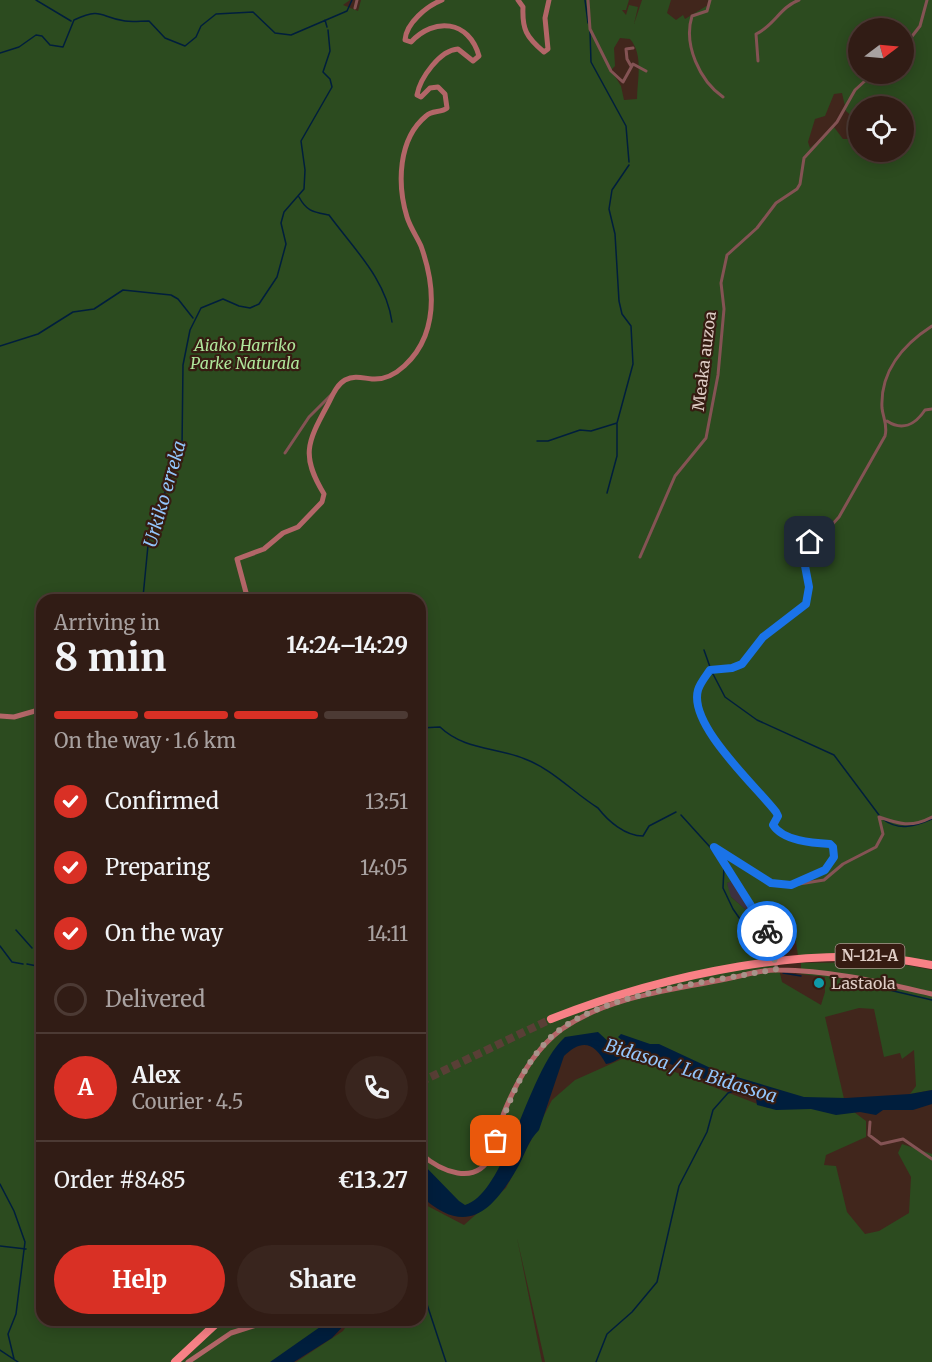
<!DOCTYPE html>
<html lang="en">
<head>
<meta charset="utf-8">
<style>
  :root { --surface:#311c15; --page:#39251e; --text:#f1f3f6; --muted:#a8a1a0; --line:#4c3a34; --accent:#d93025 }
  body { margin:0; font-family:Merriweather,serif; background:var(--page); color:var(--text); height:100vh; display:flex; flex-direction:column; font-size:22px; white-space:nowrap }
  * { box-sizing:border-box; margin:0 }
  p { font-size:20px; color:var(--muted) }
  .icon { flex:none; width:33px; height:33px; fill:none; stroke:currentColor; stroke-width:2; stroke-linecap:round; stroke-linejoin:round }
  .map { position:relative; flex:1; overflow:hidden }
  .panel { position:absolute; left:36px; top:594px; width:390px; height:732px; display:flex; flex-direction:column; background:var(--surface); border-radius:18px; box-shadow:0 3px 15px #0003,0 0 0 2px var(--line) }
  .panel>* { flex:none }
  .needle { width:39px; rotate:74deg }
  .tools { position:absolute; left:848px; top:18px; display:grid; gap:12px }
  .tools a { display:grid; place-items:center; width:66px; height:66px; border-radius:50%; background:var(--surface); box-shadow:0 3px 15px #0003,0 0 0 2px var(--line); font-size:30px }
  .pin { position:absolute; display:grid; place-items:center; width:51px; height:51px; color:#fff; margin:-26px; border-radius:12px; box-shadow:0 3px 9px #0006 }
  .courier { position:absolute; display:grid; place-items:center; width:60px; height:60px; margin:-30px; border:4px solid #1a73e8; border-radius:50%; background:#fff; color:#222; box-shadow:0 2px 8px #0007 }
  .summary em { font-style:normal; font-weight:700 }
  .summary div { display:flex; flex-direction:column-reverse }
  .summary { display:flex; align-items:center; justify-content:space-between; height:102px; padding:0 18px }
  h1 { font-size:39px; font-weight:700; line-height:45px }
  .bar { display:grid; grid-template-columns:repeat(4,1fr); gap:9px 6px; align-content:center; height:72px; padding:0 18px }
  .bar i { height:8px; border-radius:4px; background:var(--line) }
  .bar .active { background:var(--accent) }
  .bar p { grid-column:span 4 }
  .line { display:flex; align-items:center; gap:15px; padding:0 18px; border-top:2px solid var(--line) }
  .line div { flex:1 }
  .round { display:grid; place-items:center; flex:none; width:63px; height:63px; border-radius:32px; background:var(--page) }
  ol { padding:0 18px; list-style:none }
  li { display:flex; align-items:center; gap:18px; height:66px }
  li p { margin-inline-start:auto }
  li .icon { padding:6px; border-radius:50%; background:var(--accent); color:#fff; stroke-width:4 }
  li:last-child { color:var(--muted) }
  li i { width:33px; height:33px; border:3px solid var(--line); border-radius:50% }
  .cta { display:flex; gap:12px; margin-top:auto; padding:12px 18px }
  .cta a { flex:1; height:69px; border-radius:36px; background:var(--accent); color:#fff; font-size:24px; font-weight:700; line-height:69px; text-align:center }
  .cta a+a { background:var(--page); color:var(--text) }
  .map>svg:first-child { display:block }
  .industrial { fill:#3c3140 }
  .green { fill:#2c4b1f; fill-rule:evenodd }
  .water { fill:#001e3d }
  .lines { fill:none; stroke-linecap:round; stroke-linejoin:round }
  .stream { stroke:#001e3d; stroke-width:1.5 }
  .river { stroke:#001e3d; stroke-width:5 }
  .highway-tunnel { stroke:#593f36; stroke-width:8; stroke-dasharray:8 4; stroke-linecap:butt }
  .street { stroke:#845354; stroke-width:3 }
  .secondary { stroke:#b36668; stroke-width:5 }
  .highway { stroke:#f88186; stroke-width:8 }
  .done { stroke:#a8938a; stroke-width:6; stroke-dasharray:0 10.8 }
  .route { stroke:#1a73e8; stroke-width:8 }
  .culture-dot { fill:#0f9aa8; stroke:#361c12; stroke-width:2 }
  .labels { text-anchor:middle; stroke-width:4.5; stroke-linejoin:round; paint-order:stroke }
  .shield { fill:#361c12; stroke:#ac9890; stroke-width:1.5 }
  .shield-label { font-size:15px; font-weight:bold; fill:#dfcdc6 }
  .park-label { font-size:16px; font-style:italic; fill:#afe69b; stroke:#361c12 }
  .street-label { font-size:16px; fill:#dfcdc6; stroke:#361c12 }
  .poi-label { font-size:16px; fill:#dfcdc6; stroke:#361c12; text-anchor:start }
  .water-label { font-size:18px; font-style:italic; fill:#93c5fb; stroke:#361c12 }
</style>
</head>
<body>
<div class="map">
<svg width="932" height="1362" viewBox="0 0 932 1362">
  <rect width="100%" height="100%" fill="#41261c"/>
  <path class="industrial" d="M 733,880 L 741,897 L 762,924 L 729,895 L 727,883 Z"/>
  <path class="green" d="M 0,0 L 350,0 L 343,5 L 358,11 L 361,0 L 629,0 L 626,10 L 622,10 L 626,15 L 629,5 L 638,7 L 634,24 L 642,0 L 671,0 L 667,13 L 676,20 L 683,15 L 685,19 L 708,5 L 708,0 L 932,0 L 932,961 L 853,953 L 798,956 L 793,922 L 778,915 L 763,924 L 770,930 L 782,982 L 821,1005 L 825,992 L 825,977 L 801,974 L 801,963 L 890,962 L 932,970 L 932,1090 L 910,1094 L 916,1086 L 914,1050 L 902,1059 L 900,1053 L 884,1057 L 874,1009 L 859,1008 L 825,1017 L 845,1103 L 820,1106 L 593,1037 L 564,1046 L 512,1161 L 470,1211 L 420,1170 L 420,600 L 42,600 L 42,1320 L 341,1320 L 280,1362 L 0,1362 ZM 858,28 L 903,28 L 903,74 L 858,74 ZM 620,38 L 630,39 C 644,55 637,80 637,99 L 624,100 L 621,86 L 611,70 L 615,66 L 614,48 ZM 842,93 L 846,111 L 858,122 L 858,106 L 903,106 L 903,152 L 858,152 L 858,130 L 856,139 L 843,139 L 834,127 L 810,148 L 808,142 L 815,119 L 825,116 L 834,94 ZM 733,881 L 759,921 L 731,897 L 727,883 Z
    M 631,1055 L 768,1108 L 808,1107 L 854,1112 L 866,1121 L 866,1137 L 826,1155 L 824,1165 L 836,1166 L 847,1212 L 865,1234 L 879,1231 L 909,1213 L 911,1177 L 898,1153 L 902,1144 L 932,1154 L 932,1362 L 545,1362 L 517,1238 L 542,1362 L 296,1362 L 343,1331 L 350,1320 L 420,1320 L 420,1202 L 464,1225 L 506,1188 L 552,1100 L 575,1080 Z"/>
  <path class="water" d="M 598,1032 L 611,1044 L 626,1044 L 618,1037 L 621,1034 L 650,1044 L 659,1044 L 717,1071 L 804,1097 L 846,1098 L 910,1094 L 932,1090 L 932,1104 L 913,1110 L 883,1110 L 876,1115 L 860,1112 L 836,1115 L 811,1109 L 776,1110 L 757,1105 L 756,1099 C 747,1096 738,1094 729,1090 C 703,1080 660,1055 632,1054 C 622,1054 616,1063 606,1064 C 595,1043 582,1038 564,1056 L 539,1130 C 528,1141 526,1152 519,1165 C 493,1211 467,1239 420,1195 L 420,1161 L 459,1201 L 465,1205 C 507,1192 527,1071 565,1037 Z
    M 330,1320 L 349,1320 L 332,1338 L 294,1362 L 270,1362 Z"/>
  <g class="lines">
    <path class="stream" d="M 36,0 L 71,21
      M 585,0 L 588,23
      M 325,20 L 327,27
      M 590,31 L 591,62 L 626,126 L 629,162
      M 0,53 L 19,47 L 36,35 L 42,36 L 50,45 L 63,47 L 74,20 C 103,7 99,17 125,21 C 132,22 141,21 149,21 L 165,38 L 185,46 L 196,37 L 201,26 L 216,14 L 253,12 L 275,33 L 291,35 L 347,11 L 352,0
      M 299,197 C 307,212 314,212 329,215 C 354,249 386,279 392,322
      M 0,346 L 38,334 L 73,312 L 94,309 L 123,290 L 171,295 L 178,299 L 193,318
      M 537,441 L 548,441 L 580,430 L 591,431 L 617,423 L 633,364 L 631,326 L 622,314 L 619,301 L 615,234 L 609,209 L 612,190 L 629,165
      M 607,493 L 617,456 L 617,424
      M 143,597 L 149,535 L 182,447 L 183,365 L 190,330 L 201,308 L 223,299 L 239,306 L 250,308 L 259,304 L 277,277 L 286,244 L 281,223 L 284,212 L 304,189 L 305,170 L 301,141 L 332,87 L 330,79 L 323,72 L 330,51 L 328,30
      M 704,650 L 710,667
      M 712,672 L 725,697 L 757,720 L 834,755 L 879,815
      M 420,728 L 440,727 C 464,750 496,747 525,759 C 552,769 574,793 598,808 C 608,821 625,836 643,836 L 649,826 L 676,812
      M 681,815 L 710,847 L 724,867 L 723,888 L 733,909 L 767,958
      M 884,820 C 899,831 916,826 932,819
      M 35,859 L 42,863
      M 16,930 L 32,948
      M 0,946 L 12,962 L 23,964
      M 35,952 L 42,963
      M 27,964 L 37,966 L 42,970
      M 783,973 L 801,976
      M 885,989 L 932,1000
      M 0,1184 L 14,1211 L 25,1242 L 16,1314 L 8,1334 L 14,1359
      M 0,1246 L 26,1249
      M 420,1283 L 446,1362
      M 0,1350 L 18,1362
      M 596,1362 L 607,1334 L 632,1312 L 657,1282 L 679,1186 L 707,1132 L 713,1110 L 728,1093 L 734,1091"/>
    <path class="river" d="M 593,1042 L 613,1047"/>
    <path class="highway-tunnel" d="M 420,1082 L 551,1019"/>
    <path class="street" d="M 588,0 L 590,29 L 611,71 L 623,82 L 633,64 L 646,71
      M 710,0 L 707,11 L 692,16 C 683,45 700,81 723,97
      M 355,8 L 357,0
      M 903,48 L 920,26 L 927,0
      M 758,61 L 756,34 C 774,26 780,7 799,0
      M 631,66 L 627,59 L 626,49 L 633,48
      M 887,421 C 902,431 915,425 925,410 L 932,409
      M 285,453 L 309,417 L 332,394
      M 640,557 L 675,476 L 706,438 L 718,375 L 724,309 L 721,283 L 727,255 L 757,228 L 776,203 L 797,189 L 800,184 L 804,158 L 837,122 L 855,90 L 866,80 L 883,74
      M 793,885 L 824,880 L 843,864 L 876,847 L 883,834 L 879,817 C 899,824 911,828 932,817
      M 777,969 L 766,928 L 714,848 L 718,848 L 772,883 L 791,885 L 825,870 L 833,857 L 833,847 L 830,844 C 813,843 783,841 773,825 L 778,816 L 776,812 C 756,786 688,725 698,690 C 700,683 706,676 710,670 L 732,668 L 742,664 L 758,641 L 806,604 C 813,584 798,566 803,546 L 819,539 L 839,517 L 885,436 C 888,425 883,418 882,408 C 880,371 904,344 932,326
      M 870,1122 L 869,1135 L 881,1144 L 903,1139 L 932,1159"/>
    <path class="secondary" d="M 518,0 L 523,7 C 522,29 526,37 544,52 L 548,49 L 545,18 L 549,0
      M 248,600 L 237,559 L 264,549 L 283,533 L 298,527 L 322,502 L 324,494 C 301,456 307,443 327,406 C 332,397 336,385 345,380 C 355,375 362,378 372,379 C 396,381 417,356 425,336 C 436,307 431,274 421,246 C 417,237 410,227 407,217 C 397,184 398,139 426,116 C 432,110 441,113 447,108 L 445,94 L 438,87 L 430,88 L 421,97 L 417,95 C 420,78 440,50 458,49 L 473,61 L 479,56 C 469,20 434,17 411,42 L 405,40 C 406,23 427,6 442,0
      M 0,716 L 14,717 L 42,709
      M 420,1153 C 440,1171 476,1188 492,1154 C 498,1140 499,1124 505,1110 C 517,1081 536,1048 562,1029 C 608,997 667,991 721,980 C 740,977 761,969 779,970 C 830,970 883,983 932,994
      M 188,1362 L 231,1333 L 272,1320"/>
    <path class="highway" d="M 551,1019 C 660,976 816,940 932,965
      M 175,1362 L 220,1320"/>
  </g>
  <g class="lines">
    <path class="done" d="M 496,1141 C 507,1104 523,1064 551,1037 C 599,992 712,982 777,969 L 767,931"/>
    <path class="route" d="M 767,931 L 714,847 L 771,883 L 791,885 L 825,870 L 834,857 L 833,847 L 830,844 C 813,843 783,841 773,825 L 778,816 L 776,812 C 756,786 688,725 698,690 C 700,683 706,676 710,670 L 732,668 L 742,664 L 763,637 L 806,604 L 809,587 L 802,550 L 810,542"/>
  </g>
  <circle class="culture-dot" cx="819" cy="983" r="6"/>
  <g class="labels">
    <rect class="shield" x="835.5" y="944" width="69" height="24" rx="4.5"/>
    <g class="shield-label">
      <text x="870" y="961">N-121-A</text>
    </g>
    <g class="park-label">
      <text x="245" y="351">Aiako Harriko<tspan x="245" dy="18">Parke Naturala</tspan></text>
    </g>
    <g class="street-label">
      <text transform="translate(704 361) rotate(-83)" y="6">Meaka auzoa</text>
    </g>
    <g class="poi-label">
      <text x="831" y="989">Lastaola</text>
    </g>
    <g class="water-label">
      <text transform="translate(165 494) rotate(-74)" y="6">Urkiko erreka</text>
      <text transform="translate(691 1071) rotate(17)" y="6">Bidasoa / La Bidassoa</text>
    </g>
  </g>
</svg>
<div class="tools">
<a><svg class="needle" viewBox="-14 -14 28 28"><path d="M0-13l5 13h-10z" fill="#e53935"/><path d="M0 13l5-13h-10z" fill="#a8a1a0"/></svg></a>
<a><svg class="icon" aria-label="locate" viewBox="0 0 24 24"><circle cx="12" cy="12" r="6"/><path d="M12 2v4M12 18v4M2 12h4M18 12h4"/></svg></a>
</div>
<div class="pin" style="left:496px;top:1141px;background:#ea580c"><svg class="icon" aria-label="bag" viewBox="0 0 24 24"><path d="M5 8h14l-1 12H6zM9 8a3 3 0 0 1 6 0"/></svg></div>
<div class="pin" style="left:810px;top:542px;background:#1f2937"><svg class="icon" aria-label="home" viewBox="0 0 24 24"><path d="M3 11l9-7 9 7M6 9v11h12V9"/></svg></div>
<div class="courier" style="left:767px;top:931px"><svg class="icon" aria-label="bike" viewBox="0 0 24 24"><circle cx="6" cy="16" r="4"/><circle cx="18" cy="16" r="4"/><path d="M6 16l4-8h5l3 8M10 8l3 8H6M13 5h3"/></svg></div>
<section class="panel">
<div class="summary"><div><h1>8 min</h1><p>Arriving in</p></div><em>14:24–14:29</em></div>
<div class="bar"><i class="active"></i><i class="active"></i><i class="active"></i><i></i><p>On the way · 1.6 km</p></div>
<ol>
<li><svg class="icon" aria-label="check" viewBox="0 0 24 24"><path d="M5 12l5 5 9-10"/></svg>Confirmed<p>13:51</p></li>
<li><svg class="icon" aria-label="check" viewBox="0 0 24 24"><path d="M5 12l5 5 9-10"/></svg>Preparing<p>14:05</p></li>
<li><svg class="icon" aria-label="check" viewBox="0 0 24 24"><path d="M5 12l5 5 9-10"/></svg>On the way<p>14:11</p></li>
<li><i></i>Delivered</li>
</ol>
<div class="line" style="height:108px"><b class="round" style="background:var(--accent);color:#fff">A</b><div><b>Alex</b><p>Courier · 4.5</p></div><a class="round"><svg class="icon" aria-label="phone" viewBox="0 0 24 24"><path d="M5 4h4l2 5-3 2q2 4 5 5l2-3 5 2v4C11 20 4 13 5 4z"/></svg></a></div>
<div class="line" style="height:78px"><div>Order #8485</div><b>€13.27</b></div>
<div class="cta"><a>Help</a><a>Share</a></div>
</section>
</div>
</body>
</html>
